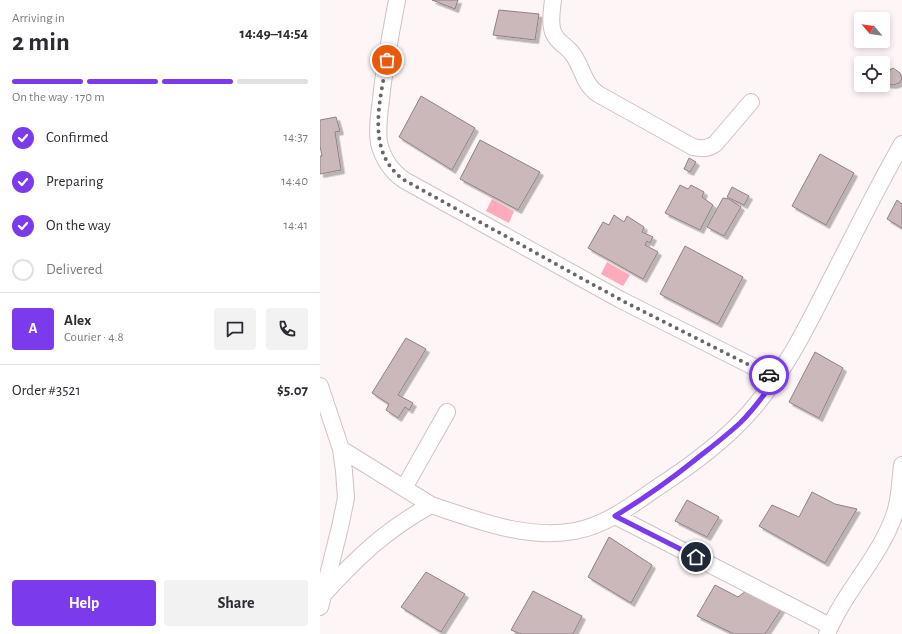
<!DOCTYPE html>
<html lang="en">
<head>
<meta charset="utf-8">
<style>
  :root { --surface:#fff; --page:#f2f2f3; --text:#2b2b33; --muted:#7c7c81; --line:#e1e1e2; --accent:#7c3aed }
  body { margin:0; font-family:"Alegreya Sans",sans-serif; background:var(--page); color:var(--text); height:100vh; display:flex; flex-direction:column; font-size:15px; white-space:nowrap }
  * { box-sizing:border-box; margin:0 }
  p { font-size:13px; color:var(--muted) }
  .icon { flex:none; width:22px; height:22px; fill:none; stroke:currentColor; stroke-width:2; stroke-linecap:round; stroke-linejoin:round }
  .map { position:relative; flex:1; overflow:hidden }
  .sheet { display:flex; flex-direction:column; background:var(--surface); width:320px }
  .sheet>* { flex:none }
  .needle { width:26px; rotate:299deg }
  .controls { position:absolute; left:534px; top:12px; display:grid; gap:8px }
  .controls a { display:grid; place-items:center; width:36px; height:36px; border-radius:4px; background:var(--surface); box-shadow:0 2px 6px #0003; font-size:20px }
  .pin { position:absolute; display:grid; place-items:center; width:34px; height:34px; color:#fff; margin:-17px; border:2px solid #fff; border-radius:50%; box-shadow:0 1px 4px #0007 }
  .courier { position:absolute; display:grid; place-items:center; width:40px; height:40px; margin:-20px; border:3px solid #7c3aed; border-radius:50%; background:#fff; color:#222; box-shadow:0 1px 5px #0007 }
  .head em { font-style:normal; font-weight:700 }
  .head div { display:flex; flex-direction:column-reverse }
  .head { display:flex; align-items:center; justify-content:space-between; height:68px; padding:0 12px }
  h1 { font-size:26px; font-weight:700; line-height:30px }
  .bar { display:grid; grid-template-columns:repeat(4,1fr); gap:6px 4px; align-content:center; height:48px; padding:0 12px }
  .bar i { height:5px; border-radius:3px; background:var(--line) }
  .bar .active { background:var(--accent) }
  .bar p { grid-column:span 4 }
  .line { display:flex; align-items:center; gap:10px; padding:0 12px; border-top:1px solid var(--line) }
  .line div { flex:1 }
  .round { display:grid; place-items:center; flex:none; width:42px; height:42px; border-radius:4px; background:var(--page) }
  ol { padding:0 12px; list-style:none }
  li { display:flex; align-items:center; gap:12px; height:44px }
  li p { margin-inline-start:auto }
  li .icon { padding:4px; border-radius:50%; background:var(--accent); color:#fff; stroke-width:4 }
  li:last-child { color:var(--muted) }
  li i { width:22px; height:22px; border:2px solid var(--line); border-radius:50% }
  .button { display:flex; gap:8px; margin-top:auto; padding:8px 12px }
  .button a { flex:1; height:46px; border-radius:4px; background:var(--accent); color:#fff; font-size:16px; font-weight:700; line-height:46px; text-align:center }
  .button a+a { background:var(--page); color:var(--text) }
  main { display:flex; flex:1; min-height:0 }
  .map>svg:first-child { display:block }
  .water { fill:#fbabbb }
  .building { fill:#cab8bb; stroke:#928184; filter:url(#shadow) }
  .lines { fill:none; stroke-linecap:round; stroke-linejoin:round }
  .minor-casing { stroke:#d3c0c3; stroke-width:18 }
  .minor { stroke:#fff; stroke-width:16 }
  .done { stroke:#6c6566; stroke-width:4; stroke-dasharray:0 7.2 }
  .route { stroke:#7c3aed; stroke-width:5 }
</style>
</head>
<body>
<main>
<section class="sheet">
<div class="head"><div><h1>2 min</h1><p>Arriving in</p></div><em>14:49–14:54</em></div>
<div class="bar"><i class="active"></i><i class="active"></i><i class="active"></i><i></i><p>On the way · 170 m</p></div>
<ol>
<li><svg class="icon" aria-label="check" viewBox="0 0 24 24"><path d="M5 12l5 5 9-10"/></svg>Confirmed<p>14:37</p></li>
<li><svg class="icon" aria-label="check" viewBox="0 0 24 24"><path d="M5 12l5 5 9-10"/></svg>Preparing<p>14:40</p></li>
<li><svg class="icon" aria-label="check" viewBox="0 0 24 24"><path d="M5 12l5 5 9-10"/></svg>On the way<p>14:41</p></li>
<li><i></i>Delivered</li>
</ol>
<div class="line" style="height:72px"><b class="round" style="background:var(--accent);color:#fff">A</b><div><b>Alex</b><p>Courier · 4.8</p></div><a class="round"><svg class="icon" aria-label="chat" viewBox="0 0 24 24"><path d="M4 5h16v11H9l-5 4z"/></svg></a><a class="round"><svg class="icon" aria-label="phone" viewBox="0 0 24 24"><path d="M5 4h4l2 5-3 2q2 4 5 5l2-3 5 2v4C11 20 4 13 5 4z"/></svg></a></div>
<div class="line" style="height:52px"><div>Order #3521</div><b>$5.07</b></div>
<div class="button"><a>Help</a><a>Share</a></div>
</section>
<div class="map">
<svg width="582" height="634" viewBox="0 0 582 634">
  <defs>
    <filter id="shadow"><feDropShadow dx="3.5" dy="3.5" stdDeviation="0" flood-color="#0004"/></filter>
  </defs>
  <rect width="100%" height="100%" fill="#fdf5f6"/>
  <path class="water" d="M 172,199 L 194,211 L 189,223 L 166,211 Z
    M 287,262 L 310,275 L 303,286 L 281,274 Z"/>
  <path class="building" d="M 112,0 L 138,0 L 135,9 Z
    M 179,10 L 219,14 L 215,40 L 173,35 Z
    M 573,68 L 580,73 L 582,79 L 579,83 L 573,85 L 565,84 L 563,74 Z
    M 101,96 L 155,128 L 132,170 L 79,137 Z
    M 16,117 L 20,131 L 15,132 L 21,170 L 0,174 L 0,156 L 2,156 L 0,146 L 0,120 Z
    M 160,140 L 220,172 L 198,210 L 140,179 Z
    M 500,154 L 534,173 L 506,225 L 472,206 Z
    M 369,158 L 376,162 L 370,172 L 364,169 Z
    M 360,185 L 368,189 L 371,185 L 384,192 L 382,197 L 393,205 L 380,230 L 345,213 Z
    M 412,187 L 429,196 L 424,205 L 407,197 Z
    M 403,198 L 409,199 L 421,207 L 404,236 L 387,227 Z
    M 577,200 L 582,204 L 582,228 L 567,219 Z
    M 294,215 L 304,222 L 307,216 L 324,227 L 322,232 L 333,237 L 330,243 L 327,241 L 325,245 L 338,252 L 323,279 L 268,248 L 283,222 L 289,225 Z
    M 365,246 L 423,277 L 398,324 L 340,294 Z
    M 86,338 L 106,349 L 78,395 L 93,403 L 89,410 L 85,407 L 78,418 L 66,410 L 69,404 L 52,393 Z
    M 495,352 L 523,368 L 499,418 L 469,402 Z
    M 492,492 L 515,504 L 537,509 L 505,563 L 439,526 L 452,505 L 479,517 Z
    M 367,500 L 399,517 L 387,537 L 355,521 Z
    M 289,537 L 332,565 L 311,603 L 268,577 Z
    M 106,572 L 145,594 L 121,632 L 81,607 Z
    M 395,585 L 418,597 L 426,591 L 462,608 L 445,634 L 414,634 L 377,616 Z
    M 213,591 L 262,616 L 253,634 L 201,634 L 191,630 Z"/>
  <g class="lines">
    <defs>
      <path id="minor" d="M 77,0 C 71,33 64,67 61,100 C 59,115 57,129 59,143 C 63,159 71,171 84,180 L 301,300 L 456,378
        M 233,0 C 232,9 230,19 232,28 C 234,40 244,44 251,52 C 263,66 262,83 278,94 L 373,147 C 382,149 387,149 395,144 L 431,102
        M 0,386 L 21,449 L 24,471 L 26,498 L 20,527 L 0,607
        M 21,449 L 111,505
        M 84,488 L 127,412
        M 295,516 L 510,626
        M 3,595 C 36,558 67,529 111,505 C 157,520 206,540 255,531 C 286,525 311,506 335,489 C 366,469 405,440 429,413 C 462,376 485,331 507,287 C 532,239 555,191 582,144
        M 507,634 C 524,591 560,558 575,513 C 580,498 580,481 582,465"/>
    </defs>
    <use href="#minor" class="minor-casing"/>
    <use href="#minor" class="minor"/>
  </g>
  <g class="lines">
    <path class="done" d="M 67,60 C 60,101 45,152 84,180 L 301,300 L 449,375"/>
    <path class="route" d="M 376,557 L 295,516 C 323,499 350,480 375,460 C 390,448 406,436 420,423 C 433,410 445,394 456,378 L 449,375"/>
  </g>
</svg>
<div class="controls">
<a><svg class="needle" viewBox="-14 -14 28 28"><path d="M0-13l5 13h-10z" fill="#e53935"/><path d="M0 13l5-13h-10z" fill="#7c7c81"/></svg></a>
<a><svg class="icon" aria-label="locate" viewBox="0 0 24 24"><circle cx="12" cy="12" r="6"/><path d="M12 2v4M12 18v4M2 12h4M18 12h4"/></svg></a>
</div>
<div class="pin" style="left:67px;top:60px;background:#ea580c"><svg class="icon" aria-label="bag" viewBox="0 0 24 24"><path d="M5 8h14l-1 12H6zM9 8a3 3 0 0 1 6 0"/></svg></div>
<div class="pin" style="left:376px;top:557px;background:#1f2937"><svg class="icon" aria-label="home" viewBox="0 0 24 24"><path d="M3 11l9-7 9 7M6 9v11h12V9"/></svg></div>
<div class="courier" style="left:449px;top:375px"><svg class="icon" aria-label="car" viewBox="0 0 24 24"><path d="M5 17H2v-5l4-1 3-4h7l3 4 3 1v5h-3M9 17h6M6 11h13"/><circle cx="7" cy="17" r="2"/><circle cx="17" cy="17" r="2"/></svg></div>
</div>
</main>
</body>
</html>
